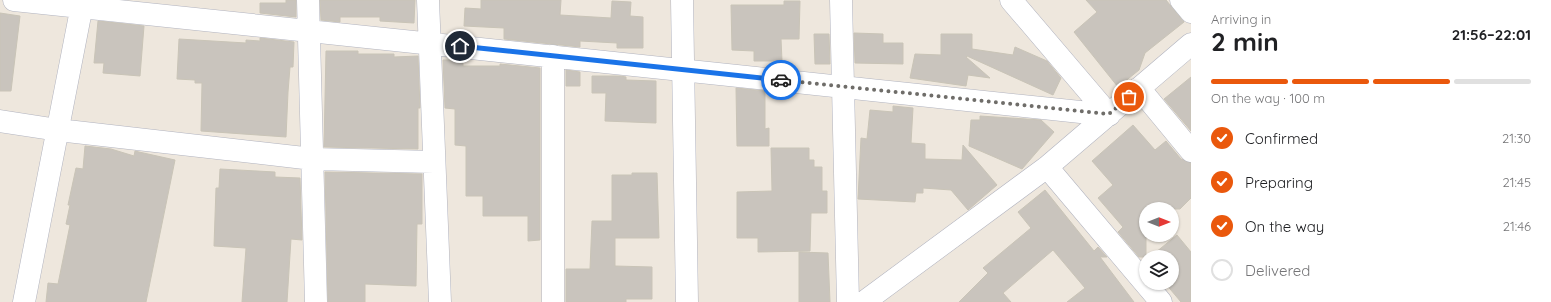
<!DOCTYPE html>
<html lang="en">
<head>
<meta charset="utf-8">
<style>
  :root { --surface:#fff; --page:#f6f6f6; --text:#202124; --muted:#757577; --line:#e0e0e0; --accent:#ea580c }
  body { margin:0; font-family:Quicksand,sans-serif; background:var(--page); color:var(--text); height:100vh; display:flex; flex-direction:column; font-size:15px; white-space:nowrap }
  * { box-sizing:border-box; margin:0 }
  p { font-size:13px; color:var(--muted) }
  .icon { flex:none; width:22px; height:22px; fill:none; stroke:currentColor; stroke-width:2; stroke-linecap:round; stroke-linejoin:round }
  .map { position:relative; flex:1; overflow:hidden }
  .details { display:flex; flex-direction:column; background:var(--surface); width:360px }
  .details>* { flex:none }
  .needle { width:26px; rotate:90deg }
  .controls { position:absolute; left:1139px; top:202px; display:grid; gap:8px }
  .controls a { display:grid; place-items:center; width:40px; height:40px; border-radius:50%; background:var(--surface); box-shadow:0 1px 3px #0004; font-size:20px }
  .pin { position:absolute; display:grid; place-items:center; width:34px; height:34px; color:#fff; margin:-17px; border:2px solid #fff; border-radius:50%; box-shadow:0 1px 4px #0007 }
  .courier { position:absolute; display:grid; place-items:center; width:40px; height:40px; margin:-20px; border:3px solid #1a73e8; border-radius:50%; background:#fff; color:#222; box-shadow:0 1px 5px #0007 }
  .summary em { font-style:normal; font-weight:700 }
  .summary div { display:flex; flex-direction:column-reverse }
  .summary { display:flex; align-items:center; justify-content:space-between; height:68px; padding:0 20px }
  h1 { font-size:26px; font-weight:700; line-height:30px }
  .bar { display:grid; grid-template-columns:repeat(4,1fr); gap:6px 4px; align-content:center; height:48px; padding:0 20px }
  .bar i { height:5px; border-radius:3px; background:var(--line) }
  .bar .on { background:var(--accent) }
  .bar p { grid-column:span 4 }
  ol { padding:0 20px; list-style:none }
  li { display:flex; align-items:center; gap:12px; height:44px }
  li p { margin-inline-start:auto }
  li .icon { padding:4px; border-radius:50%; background:var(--accent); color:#fff; stroke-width:4 }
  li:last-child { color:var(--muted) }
  li i { width:22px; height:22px; border:2px solid var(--line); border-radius:50% }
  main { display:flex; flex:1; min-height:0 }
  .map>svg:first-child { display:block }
  .building { fill:#c9c4bd; stroke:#c9c4b7 }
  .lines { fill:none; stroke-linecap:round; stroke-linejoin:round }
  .minor-casing { stroke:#b1b3bf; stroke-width:23 }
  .tertiary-casing { stroke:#b1b3bf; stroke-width:23 }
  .minor { stroke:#fff; stroke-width:22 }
  .tertiary { stroke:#fff; stroke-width:22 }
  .done { stroke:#6f6d69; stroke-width:4; stroke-dasharray:0 7.2 }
  .route { stroke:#1a73e8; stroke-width:5 }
</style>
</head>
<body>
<main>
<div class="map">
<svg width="1191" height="302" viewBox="0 0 1191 302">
  <rect width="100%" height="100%" fill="#eee7dd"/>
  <path class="building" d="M 286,0 L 296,0 L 296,17 L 260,13 L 260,3 L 286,3 Z
    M 320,0 L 415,0 L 414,23 L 380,21 L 380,17 L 340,17 L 340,22 L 321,20 Z
    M 481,0 L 561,0 L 560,15 L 611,18 L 612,1 L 631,2 L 630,16 L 643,17 L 643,48 L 617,48 L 617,43 L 580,41 L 580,47 L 504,39 L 504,28 L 464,26 L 465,8 L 481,9 Z
    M 1086,0 L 1166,0 L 1184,22 L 1145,53 L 1139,70 L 1118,87 L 1074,32 L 1097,12 Z
    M 784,1 L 800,1 L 799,39 L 781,39 L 782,61 L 754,61 L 754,51 L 732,50 L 731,5 L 784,5 Z
    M 0,13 L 20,16 L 11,91 L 0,91 Z
    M 98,21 L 144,26 L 140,76 L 103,73 L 104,63 L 94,63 Z
    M 854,33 L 883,34 L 883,43 L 903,43 L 903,64 L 855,63 Z
    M 814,34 L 829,34 L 830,64 L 815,64 Z
    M 941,34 L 972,34 L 972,49 L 1013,55 L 1015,47 L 1047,61 L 1061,78 L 1053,95 L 967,56 L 966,57 L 990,78 L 968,75 L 966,86 L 910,78 L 915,54 L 941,55 Z
    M 260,38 L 294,42 L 293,67 L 290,67 L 288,92 L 286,137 L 201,131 L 202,83 L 195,83 L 195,80 L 177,79 L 179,39 L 246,43 L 246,40 L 260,41 Z
    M 326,51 L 358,51 L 358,54 L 394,54 L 394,57 L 418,56 L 420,108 L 418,108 L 418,149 L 324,147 Z
    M 443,60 L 463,60 L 463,66 L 500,66 L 500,64 L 540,68 L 540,240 L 528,241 L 528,216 L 483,216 L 483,196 L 466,196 L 466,146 L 455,145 L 455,109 L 445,108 Z
    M 566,70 L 580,72 L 580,86 L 566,86 Z
    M 592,76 L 620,76 L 626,77 L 626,80 L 656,81 L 656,123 L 605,121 L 606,93 L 592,93 Z
    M 1191,77 L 1191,131 L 1164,99 Z
    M 736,88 L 765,91 L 765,129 L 769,128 L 769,146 L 737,146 Z
    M 893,106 L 913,108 L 911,143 L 925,144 L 925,159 L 962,160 L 963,145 L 997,185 L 968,210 L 951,190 L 923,188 L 923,193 L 916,193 L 915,202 L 858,199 L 861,138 L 867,139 L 870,110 L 893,112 Z
    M 980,116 L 1041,120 L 1054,132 L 1022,169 L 969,146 L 971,120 L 980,120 Z
    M 1133,125 L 1155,150 L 1166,141 L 1181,159 L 1191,163 L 1191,198 L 1180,209 L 1146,209 L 1146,257 L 1139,257 L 1118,232 L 1123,227 L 1098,198 L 1113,185 L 1092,161 Z
    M 85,146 L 111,149 L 134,156 L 135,151 L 139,152 L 175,160 L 146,302 L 46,302 L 48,283 L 58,284 L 70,225 L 66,224 L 70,205 L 68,205 L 76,168 L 83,169 Z
    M 771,148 L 809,148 L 809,160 L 814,160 L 814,167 L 822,167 L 822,191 L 827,191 L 827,213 L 811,213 L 810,251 L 758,252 L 758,238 L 737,238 L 737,192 L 772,191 Z
    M 220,169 L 275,172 L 275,177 L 300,178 L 302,240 L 291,239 L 287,302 L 242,302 L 246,248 L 214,246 L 216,188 L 219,188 Z
    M 325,172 L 422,174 L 422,224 L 417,224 L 416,286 L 365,284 L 365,302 L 328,302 Z
    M 632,173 L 657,173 L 659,238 L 615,238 L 615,266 L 652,267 L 652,299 L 626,299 L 626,302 L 566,302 L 566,269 L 590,269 L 592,221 L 612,221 L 612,175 L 632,175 Z
    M 1045,190 L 1094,251 L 1098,247 L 1107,257 L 1100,257 L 1134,302 L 1067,302 L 1085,288 L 1053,250 L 1003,293 L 1011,302 L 959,302 L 988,273 L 983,268 L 1031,228 L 1018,212 Z
    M 1177,235 L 1191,252 L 1191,302 L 1181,302 L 1165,283 L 1172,283 L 1172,257 L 1150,257 Z
    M 799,252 L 828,253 L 830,302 L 799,302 Z"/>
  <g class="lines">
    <defs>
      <path id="minor" d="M 14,0 L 1109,115
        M 308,0 L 316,302
        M 428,0 L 440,302
        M 841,0 L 848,302
        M 1011,0 L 1109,115
        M 1181,0 L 1191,12
        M 553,56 L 553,302
        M 1139,88 L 1191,151
        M 0,121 L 58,130 L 313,159 L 434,162
        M 1047,167 L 1161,302
        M 24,302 L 83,0
        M 864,302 L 1047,167 L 1191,44"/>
      <path id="tertiary" d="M 682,0 L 687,302"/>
    </defs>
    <use href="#minor" class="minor-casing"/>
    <use href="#tertiary" class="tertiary-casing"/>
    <use href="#minor" class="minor"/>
    <use href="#tertiary" class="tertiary"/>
  </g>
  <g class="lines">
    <path class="done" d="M 781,80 L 1109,114 L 1129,97"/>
    <path class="route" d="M 460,46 L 781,80"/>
  </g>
</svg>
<div class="controls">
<a><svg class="needle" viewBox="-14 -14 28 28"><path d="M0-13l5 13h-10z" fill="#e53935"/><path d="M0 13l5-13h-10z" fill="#757577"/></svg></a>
<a><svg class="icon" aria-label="layers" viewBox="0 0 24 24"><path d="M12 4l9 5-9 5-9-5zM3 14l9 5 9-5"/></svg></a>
</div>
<div class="pin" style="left:1129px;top:97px;background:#ea580c"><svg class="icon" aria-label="bag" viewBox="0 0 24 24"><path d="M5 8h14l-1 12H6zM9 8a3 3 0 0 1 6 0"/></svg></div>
<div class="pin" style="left:460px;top:46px;background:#1f2937"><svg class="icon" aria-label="home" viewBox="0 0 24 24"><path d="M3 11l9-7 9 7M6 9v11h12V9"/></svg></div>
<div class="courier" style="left:781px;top:80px"><svg class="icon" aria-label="car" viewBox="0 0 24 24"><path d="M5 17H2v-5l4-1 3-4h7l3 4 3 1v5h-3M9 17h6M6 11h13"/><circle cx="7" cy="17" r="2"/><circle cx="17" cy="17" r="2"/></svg></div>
</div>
<section class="details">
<div class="summary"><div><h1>2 min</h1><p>Arriving in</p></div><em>21:56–22:01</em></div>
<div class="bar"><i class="on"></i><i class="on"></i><i class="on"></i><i></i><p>On the way · 100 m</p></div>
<ol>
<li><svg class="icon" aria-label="check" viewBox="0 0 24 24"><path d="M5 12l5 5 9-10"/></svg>Confirmed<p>21:30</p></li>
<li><svg class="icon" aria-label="check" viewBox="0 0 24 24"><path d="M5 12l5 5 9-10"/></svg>Preparing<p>21:45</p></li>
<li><svg class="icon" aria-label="check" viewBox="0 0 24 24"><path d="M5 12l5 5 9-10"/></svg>On the way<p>21:46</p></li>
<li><i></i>Delivered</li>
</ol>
</section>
</main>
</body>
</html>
